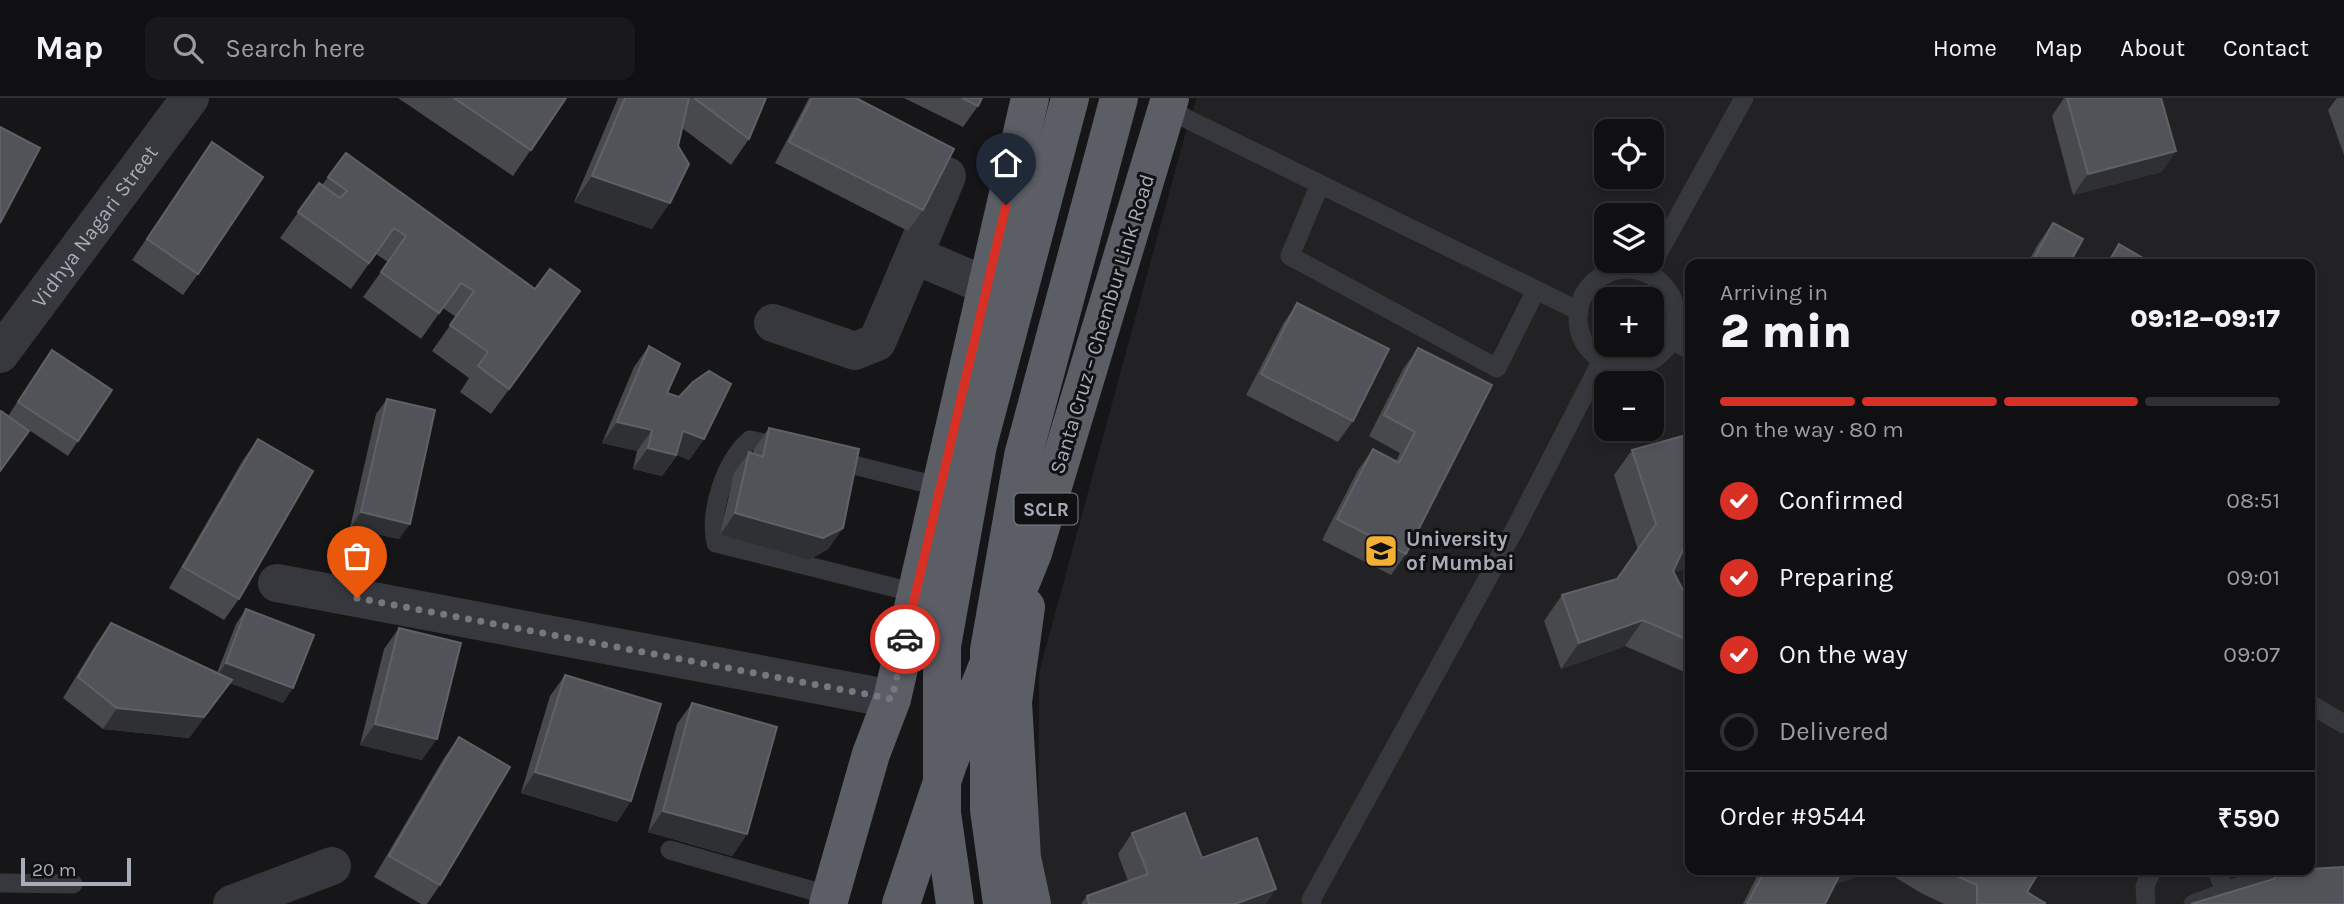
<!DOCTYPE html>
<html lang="en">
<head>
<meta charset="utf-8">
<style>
  :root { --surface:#101012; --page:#19191b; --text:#f1f3f6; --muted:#9c9d9f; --line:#303032; --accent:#d93025 }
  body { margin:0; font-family:Karla,sans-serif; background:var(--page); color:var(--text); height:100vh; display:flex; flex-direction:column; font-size:26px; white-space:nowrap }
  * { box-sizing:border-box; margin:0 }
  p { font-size:23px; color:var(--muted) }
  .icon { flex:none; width:38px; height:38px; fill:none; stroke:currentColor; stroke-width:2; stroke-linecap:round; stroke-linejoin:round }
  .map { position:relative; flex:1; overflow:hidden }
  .details { position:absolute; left:1685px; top:161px; width:630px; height:616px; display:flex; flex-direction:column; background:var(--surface); border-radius:14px; box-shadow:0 4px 10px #0003,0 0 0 2px var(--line) }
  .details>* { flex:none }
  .fabs { position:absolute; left:1594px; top:21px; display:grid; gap:14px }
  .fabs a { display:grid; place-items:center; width:70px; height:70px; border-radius:14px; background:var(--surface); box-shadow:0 4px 10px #0003,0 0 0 2px var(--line); font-size:35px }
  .scale { position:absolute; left:21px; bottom:18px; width:110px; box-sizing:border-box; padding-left:7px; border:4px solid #a8adb8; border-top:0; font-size:19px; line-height:24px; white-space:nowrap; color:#a8adb8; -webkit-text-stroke:5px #111113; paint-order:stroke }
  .pin { position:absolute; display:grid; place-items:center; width:60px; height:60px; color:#fff; margin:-72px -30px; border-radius:50% 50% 50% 0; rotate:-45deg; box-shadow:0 0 7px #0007 }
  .pin .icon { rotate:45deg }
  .courier { position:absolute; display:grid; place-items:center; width:70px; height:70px; margin:-35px; border:5px solid #d93025; border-radius:50%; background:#fff; color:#222; box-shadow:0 2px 9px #0007 }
  .head em { font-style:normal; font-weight:800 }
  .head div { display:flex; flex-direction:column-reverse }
  .head { display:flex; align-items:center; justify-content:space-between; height:119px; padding:0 35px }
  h1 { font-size:46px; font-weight:800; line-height:52px }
  .bar { display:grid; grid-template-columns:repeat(4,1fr); gap:10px 7px; align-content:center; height:84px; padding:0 35px }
  .bar i { height:9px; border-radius:5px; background:var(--line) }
  .bar .on { background:var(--accent) }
  .bar p { grid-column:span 4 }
  .line { display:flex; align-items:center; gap:18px; padding:0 35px; border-top:2px solid var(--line) }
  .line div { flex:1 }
  ol { padding:0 35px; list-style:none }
  li { display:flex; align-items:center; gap:21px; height:77px }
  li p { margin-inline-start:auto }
  li .icon { padding:7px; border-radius:50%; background:var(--accent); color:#fff; stroke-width:4 }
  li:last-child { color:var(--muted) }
  li i { width:38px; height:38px; border:4px solid var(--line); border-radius:50% }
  header { display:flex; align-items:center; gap:42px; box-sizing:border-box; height:98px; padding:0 35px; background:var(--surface); border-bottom:2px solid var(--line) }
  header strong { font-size:33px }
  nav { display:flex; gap:38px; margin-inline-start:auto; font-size:24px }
  .search { width:490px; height:63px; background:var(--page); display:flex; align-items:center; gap:18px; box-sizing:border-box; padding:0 24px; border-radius:14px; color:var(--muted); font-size:26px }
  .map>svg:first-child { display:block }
  .built { fill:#222225; fill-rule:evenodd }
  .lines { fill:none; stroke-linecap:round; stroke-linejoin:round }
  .service { stroke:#37383d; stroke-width:19 }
  .minor { stroke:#37383d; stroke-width:38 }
  .trunk { stroke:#5b5e65; stroke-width:38 }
  .trunk-bridge { stroke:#5b5e65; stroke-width:38 }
  .wall { fill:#47494d }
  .shaded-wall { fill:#2f3033 }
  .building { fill:#525359; stroke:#5f6168; stroke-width:2 }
  .done { stroke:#757880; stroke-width:7; stroke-dasharray:0 12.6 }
  .route { stroke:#d93025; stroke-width:9 }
  .labels { text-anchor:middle; stroke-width:6; stroke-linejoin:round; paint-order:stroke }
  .shield { fill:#111113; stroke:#7b7e86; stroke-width:2 }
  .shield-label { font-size:19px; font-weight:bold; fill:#a8adb8 }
  .street-label { font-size:21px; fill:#a8adb8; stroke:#111113 }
  .poi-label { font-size:21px; font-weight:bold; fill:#a8adb8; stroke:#111113; text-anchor:start }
</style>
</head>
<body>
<header>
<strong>Map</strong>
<div class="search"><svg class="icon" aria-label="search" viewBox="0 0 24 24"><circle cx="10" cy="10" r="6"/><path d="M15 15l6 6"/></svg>Search here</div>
<nav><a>Home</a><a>Map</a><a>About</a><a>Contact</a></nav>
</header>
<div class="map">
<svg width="2344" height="806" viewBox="0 0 2344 806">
  <rect width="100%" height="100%" fill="#161618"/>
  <path class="built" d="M 1197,0 L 2344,0 L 2344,806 L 1051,806 L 1038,759 L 1039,575 L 1189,22 ZM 1606,33 L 1652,33 L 1652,79 L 1606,79 ZM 1606,117 L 1652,117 L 1652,163 L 1606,163 ZM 1690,166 L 2310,166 L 2310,772 L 1690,772 ZM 1606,201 L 1652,201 L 1652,247 L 1606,247 ZM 1606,285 L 1652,285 L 1652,331 L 1606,331 Z"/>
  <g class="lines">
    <path class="service" d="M 1168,9 L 1189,22 L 1579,213
      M 1320,86 L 1290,158 L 1497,270 L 1536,192
      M1578 220a49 49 0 1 1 98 0a49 49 0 1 1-98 0Z
      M 1647,175 L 1744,0
      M 1671,241 L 1690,252
      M 784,350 L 750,342 C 725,364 709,413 716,445 L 916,495
      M 830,361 L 941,389
      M 2310,606 L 2344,626
      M 670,752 L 831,798
      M 2217,772 L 2225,794
      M 0,785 L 73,786
      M 1312,806 L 1311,802 L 1516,429 L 1602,262
      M 2146,806 L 2145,788 L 2152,772
      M 2193,806 L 2282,772"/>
    <g class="minor">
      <path d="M 914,157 L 947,78"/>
      <path d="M 773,225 L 855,253 L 877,244 L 914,157 L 987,188"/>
      <path id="s1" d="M 0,256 L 190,0"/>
      <path d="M 277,485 L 892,601"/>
      <path d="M 232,806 L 332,768"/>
    </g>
    <path class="trunk" d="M 1026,509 L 1013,604 L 1022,760 L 1032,806
      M 828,806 L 871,656 L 892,601 L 1030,0
      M 901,806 L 948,666 L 1033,455 L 1170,0"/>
    <path class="trunk-bridge" d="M 955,806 L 942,715 L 942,548 L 978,347 L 1070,0
      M 1002,806 L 989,712 L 989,552 L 1023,358 L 1119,0"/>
  </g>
  <path class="wall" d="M 398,0 L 566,0 L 513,78 Z
    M 618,0 L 766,0 L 749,41 L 731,67 L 682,30 L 678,48 L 652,131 L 574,104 Z
    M 809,0 L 856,0 L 923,112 L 908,133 L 775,65 Z
    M 904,0 L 982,0 L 978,8 L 963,29 Z
    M 2064,0 L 2161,0 L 2176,53 L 2161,74 L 2073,97 L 2052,18 Z
    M 2337,0 L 2344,0 L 2344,57 L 2328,12 Z
    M 346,55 L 562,219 L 491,316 L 460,294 L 469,280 L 432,253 L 456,219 L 443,210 L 421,241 L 363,199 L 388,164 L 376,156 L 351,191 L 280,140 L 319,85 L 322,87 Z
    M 197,66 L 198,176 L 183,197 L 132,162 Z
    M 2053,125 L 2069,166 L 2027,166 L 2038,146 Z
    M 2119,146 L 2146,166 L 2105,166 Z
    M 1297,205 L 1353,323 L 1338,344 L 1246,297 L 1283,226 Z
    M 649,248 L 667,295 L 704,341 L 689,362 L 677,357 L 662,378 L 633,371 L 637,353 L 602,345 L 634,269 Z
    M 1418,250 L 1492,287 L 1406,456 L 1391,477 L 1322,442 L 1358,372 L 1373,351 L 1396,363 L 1400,355 L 1369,338 L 1403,271 Z
    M 52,252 L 78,343 L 68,358 L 8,318 Z
    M 387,301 L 399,441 L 350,430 L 376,316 Z
    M 769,330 L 843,430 L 828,451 L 809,462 L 720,437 L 734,375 L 749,354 L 753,356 L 754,351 Z
    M 1690,336 L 1690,472 L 1686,470 L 1674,474 L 1687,500 L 1690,501 L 1690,583 L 1689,576 L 1625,548 L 1561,571 L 1544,523 L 1562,497 L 1617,481 L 1638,452 L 1614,377 L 1632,352 Z
    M 258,341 L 239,501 L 224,522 L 169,490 L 243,362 Z
    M 246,511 L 283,605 L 230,585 L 189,640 L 103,631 L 63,600 L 96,546 L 111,525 L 217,575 L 236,526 Z
    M 399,530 L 422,662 L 360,647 L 384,551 Z
    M 565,577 L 631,703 L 617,724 L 521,695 L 550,598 Z
    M 692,605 L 747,736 L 732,758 L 648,734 L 677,626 Z
    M 459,639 L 440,787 L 427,806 L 421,806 L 374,779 L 444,660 Z
    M 1132,735 L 1202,760 L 1266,806 L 1081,806 L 1087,798 L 1128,783 L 1118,756 Z
    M 1760,772 L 1865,772 L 1854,780 L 1835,786 L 1825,806 L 1743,806 Z
    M 1883,772 L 2040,772 L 2027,794 L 2045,806 L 1944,806 L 1921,795 Z"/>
  <path class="shaded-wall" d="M 2176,53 L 2161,74 L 2073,97 L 2088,76 Z
    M 592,78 L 670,105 L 652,131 L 574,104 Z
    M 617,324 L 652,332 L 637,353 L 602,345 Z
    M 683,333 L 704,341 L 689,362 L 668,354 Z
    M 648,350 L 676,357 L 662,378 L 633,371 Z
    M 361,414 L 410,426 L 399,441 L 350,430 Z
    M 735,415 L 843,430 L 828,451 L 809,462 L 720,437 Z
    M 1690,449 L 1690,464 L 1686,470 L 1666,476 L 1684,450 Z
    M 1643,522 L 1625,548 L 1561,571 L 1579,545 Z
    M 226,565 L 293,590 L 283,605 L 230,585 L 189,640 L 103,631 L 117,610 L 215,580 Z
    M 375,626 L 437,641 L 422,662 L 360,647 Z
    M 535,674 L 631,703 L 617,724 L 521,695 Z
    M 663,713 L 747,736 L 732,758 L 648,734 Z
    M 1840,772 L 1865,772 L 1854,780 L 1829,788 Z
    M 1276,791 L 1266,806 L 1235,806 Z"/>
  <path class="building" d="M 454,0 L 566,0 L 531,52 Z
    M 625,0 L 689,0 L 678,48 L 689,66 L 670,105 L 592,78 Z
    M 694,0 L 766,0 L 749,41 Z
    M 812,0 L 856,0 L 954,51 L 923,112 L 789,44 Z
    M 962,0 L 982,0 L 978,8 Z
    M 2067,0 L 2161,0 L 2176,53 L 2088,76 Z
    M 0,29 L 40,50 L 0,125 Z
    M 212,44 L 263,79 L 198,176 L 147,141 Z
    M 346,55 L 535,191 L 550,171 L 580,193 L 509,291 L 478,268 L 488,254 L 450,227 L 474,193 L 461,185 L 439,215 L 381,174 L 406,138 L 394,130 L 369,165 L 298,114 L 319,85 L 340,100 L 347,93 L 328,79 Z
    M 2053,125 L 2083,141 L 2069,166 L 2031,166 Z
    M 2119,146 L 2148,163 L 2146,166 L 2108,166 Z
    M 1297,205 L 1389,251 L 1353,323 L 1261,276 Z
    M 649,248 L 680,266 L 667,295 L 679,299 L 693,284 L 709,273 L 731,286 L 704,341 L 683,333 L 676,357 L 648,350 L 652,332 L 617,324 Z
    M 1418,250 L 1492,287 L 1406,456 L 1337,421 L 1373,351 L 1399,365 L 1415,334 L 1384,317 Z
    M 52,252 L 112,292 L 78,343 L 18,304 Z
    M 387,301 L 435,312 L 410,426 L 361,414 Z
    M 1,313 L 29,333 L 0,373 L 0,314 Z
    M 769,330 L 859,351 L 843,430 L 823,440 L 735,415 L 749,354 L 763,359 Z
    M 1690,336 L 1690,449 L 1684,450 L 1673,473 L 1687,500 L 1690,501 L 1690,543 L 1643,522 L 1579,545 L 1562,497 L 1617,481 L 1656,426 L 1632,352 Z
    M 258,341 L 313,373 L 239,501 L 183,469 Z
    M 246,511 L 314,537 L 293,590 L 226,565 Z
    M 111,525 L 232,582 L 204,619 L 117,610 L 78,579 Z
    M 399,530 L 461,545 L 437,641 L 375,626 Z
    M 565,577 L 661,606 L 631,703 L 535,674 Z
    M 692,605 L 777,629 L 747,736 L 663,713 Z
    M 459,639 L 510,669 L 440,787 L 389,758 Z
    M 1185,715 L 1202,760 L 1257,740 L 1276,791 L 1235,806 L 1089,806 L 1087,798 L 1148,776 L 1132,735 Z
    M 2344,769 L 2344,806 L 2191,806 L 2274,781 L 2279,772 L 2310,772 L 2310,771 Z
    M 1765,772 L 1842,772 L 1825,806 L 1747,806 Z
    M 1943,772 L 2040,772 L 2027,794 L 2045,805 L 2045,806 L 1977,806 L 1977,787 Z"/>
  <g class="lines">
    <path class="done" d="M 357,500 L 892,601 L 905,541"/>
    <path class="route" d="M 905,541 L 1006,107"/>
  </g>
  <defs>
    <symbol id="university-square" viewBox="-11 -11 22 22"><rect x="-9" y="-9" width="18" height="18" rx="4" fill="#f2b134" stroke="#111113"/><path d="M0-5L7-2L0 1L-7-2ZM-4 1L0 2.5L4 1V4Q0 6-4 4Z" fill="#111"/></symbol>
  </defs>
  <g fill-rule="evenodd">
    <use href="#university-square" x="1362" y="434" width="38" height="38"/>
  </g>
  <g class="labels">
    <rect class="shield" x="1014.5" y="395.5" width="63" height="31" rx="5"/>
    <g class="shield-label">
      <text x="1046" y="418">SCLR</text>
    </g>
    <g class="street-label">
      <text dy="7" stroke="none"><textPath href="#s1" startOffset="159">Vidhya Nagari Street</textPath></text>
      <text transform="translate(1102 226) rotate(-73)" y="7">Santa Cruz – Chembur Link Road</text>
    </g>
    <g class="poi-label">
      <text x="1406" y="448">University<tspan x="1406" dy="24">of Mumbai</tspan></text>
    </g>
  </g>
</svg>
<div class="fabs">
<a><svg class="icon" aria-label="locate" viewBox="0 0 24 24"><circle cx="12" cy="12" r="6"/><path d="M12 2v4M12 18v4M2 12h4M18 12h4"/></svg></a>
<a><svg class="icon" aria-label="layers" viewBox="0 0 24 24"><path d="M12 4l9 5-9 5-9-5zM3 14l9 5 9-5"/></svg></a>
<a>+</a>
<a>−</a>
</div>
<div class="scale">20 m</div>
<div class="pin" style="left:357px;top:500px;background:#ea580c"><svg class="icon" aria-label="bag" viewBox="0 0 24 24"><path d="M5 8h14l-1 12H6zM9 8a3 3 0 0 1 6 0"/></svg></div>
<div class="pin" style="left:1006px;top:107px;background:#1f2937"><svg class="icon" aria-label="home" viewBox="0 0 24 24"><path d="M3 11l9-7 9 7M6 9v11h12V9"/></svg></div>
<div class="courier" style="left:905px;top:541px"><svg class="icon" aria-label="car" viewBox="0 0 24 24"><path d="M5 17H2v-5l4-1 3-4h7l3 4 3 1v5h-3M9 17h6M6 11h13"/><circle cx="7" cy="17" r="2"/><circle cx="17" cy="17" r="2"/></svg></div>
<section class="details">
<div class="head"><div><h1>2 min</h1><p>Arriving in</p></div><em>09:12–09:17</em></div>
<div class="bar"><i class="on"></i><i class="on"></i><i class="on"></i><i></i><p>On the way · 80 m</p></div>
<ol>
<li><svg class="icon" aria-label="check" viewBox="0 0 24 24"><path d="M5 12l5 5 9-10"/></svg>Confirmed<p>08:51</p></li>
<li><svg class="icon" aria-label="check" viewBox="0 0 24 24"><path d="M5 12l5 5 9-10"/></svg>Preparing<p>09:01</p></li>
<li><svg class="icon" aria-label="check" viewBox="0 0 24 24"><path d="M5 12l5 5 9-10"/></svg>On the way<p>09:07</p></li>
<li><i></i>Delivered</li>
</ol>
<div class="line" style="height:91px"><div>Order #9544</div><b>₹590</b></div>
</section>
</div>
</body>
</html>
